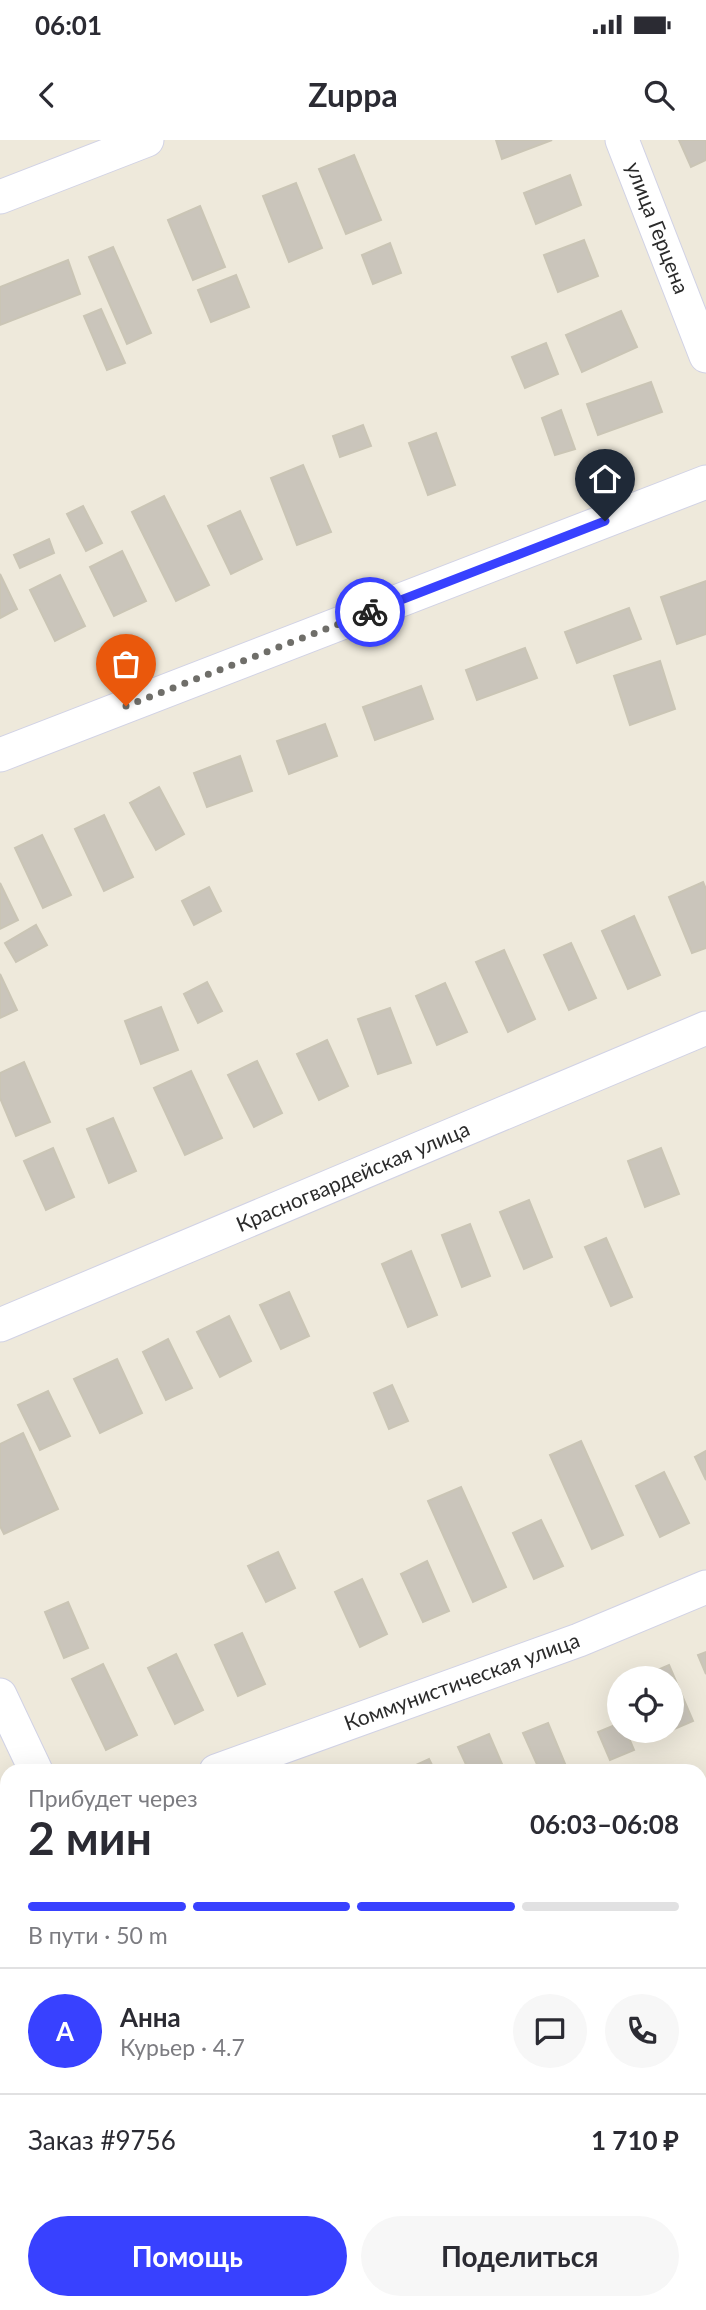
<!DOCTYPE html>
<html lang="ru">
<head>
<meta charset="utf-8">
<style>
  :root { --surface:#fff; --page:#f7f7f7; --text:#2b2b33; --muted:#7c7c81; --line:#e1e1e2; --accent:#3841ff }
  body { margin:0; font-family:Lato,sans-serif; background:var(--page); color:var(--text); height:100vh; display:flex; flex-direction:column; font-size:26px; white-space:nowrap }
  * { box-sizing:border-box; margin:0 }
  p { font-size:23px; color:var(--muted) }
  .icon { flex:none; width:38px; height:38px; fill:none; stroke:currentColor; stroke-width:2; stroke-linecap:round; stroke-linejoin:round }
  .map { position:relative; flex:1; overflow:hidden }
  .sheet { position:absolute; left:0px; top:1624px; width:707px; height:546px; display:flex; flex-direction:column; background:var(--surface); border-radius:21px 21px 0 0; box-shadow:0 7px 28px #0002 }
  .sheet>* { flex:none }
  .fabs { position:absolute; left:607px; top:1526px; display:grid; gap:14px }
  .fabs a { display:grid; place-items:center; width:77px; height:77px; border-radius:50%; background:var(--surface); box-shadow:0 7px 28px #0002; font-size:35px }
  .pin { position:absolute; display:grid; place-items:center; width:60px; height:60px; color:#fff; margin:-72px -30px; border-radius:50% 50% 50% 0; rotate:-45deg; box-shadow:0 0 7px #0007 }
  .pin .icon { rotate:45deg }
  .courier { position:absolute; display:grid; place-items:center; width:70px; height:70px; margin:-35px; border:5px solid #3841ff; border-radius:50%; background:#fff; color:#222; box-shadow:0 2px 9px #0007 }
  .head em { font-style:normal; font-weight:700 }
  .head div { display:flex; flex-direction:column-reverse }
  .head { display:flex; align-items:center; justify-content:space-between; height:119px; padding:0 28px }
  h1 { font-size:46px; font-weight:700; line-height:52px }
  .bar { display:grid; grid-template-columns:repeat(4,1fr); gap:10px 7px; align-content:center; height:84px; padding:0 28px }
  .bar i { height:9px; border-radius:5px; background:var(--line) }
  .bar .current { background:var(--accent) }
  .bar p { grid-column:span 4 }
  .line { display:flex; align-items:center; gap:18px; padding:0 28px; border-top:2px solid var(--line) }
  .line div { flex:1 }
  .round { display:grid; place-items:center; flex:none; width:74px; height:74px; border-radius:37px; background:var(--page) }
  .button { display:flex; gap:14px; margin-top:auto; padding:14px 28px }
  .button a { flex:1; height:80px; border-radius:42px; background:var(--accent); color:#fff; font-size:28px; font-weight:700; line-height:80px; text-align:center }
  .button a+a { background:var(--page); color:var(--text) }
  .status { display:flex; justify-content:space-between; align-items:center; height:49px; padding:0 35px; background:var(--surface); direction:ltr }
  .status svg { height:19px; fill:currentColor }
  header { display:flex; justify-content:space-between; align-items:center; height:91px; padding:0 28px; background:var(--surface); font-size:32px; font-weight:700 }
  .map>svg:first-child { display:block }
  .building { fill:#cac5bb; stroke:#cac5b5; stroke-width:2 }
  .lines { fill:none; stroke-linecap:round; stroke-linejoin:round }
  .minor-casing { stroke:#d1d2e5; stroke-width:35 }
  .minor { stroke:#fff; stroke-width:33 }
  .done { stroke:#6f6e69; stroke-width:7; stroke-dasharray:0 12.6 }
  .route { stroke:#3841ff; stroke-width:9 }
  .labels { text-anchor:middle; stroke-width:5; stroke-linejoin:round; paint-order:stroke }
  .street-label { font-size:21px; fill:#2b2b2b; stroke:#fff }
</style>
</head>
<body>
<div class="status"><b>06:01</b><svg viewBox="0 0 49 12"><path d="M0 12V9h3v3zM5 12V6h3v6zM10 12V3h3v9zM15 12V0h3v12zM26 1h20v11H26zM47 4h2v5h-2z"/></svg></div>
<header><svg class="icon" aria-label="back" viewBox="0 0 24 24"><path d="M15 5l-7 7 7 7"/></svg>Zuppa<svg class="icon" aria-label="search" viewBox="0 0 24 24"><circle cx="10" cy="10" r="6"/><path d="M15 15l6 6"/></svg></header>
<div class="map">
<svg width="706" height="2170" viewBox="0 0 706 2170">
  <rect width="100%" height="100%" fill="#eee9db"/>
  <path class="building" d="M 496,0 L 552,0 L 502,19 Z
    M 679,0 L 706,0 L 706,20 L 691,27 Z
    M 354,15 L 381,80 L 346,94 L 319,29 Z
    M 570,35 L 581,65 L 536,84 L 524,53 Z
    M 296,43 L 322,108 L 289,122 L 263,56 Z
    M 200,66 L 225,127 L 193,140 L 168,80 Z
    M 584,100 L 598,136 L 558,152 L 544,115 Z
    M 390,103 L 401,133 L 373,144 L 362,115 Z
    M 113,107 L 151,193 L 127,204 L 89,117 Z
    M 68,120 L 80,154 L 0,185 L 0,147 Z
    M 236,135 L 249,167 L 211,182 L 198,150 Z
    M 101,169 L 125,223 L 107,230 L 84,176 Z
    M 621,171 L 637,207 L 582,232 L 566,195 Z
    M 546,203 L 558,234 L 525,248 L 512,217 Z
    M 651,242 L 662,272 L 598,295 L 587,264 Z
    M 561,270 L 575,309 L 555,315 L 542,278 Z
    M 363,285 L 371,306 L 340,317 L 333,296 Z
    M 436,293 L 455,345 L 428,355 L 409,303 Z
    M 303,325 L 331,392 L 297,405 L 271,338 Z
    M 164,356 L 209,445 L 176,461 L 132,372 Z
    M 83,366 L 102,403 L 86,411 L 67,374 Z
    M 240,371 L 262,419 L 231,434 L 208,386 Z
    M 49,399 L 54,413 L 20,428 L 14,415 Z
    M 122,411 L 146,461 L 114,476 L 90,427 Z
    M 0,434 L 17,469 L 0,478 Z
    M 60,435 L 85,486 L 55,501 L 30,450 Z
    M 706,441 L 706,494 L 677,504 L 661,457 Z
    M 629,468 L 641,499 L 577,523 L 565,492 Z
    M 525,508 L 537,538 L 477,560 L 466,530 Z
    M 660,521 L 675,569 L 630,585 L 614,536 Z
    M 421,546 L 433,579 L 375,600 L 363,567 Z
    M 325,584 L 337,616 L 289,634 L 277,601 Z
    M 240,616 L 252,651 L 207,667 L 194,633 Z
    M 159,647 L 184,694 L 156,710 L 130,663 Z
    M 104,675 L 133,737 L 104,751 L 75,689 Z
    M 42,695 L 71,755 L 43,768 L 15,708 Z
    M 703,742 L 706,749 L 706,808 L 692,813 L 669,757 Z
    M 0,743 L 18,780 L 0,789 Z
    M 209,747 L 221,771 L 194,785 L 182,761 Z
    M 634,776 L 660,835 L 628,849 L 602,791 Z
    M 36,785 L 47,805 L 16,822 L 5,803 Z
    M 571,803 L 596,858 L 569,870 L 544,815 Z
    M 504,810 L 535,879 L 508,892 L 476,822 Z
    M 0,834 L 17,870 L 0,878 Z
    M 207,842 L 222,871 L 198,883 L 184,854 Z
    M 445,843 L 467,892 L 437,905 L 416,856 Z
    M 161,867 L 178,910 L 141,924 L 125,881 Z
    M 390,868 L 411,923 L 378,934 L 358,879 Z
    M 327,900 L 348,946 L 319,960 L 297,914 Z
    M 257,921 L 282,973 L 254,987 L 228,935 Z
    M 24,922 L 50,982 L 16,996 L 0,958 L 0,933 Z
    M 191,931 L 222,998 L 185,1015 L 154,948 Z
    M 113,978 L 136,1031 L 109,1043 L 87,989 Z
    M 53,1008 L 74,1057 L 46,1070 L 24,1021 Z
    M 661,1008 L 679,1054 L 645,1067 L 628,1021 Z
    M 529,1060 L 552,1117 L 524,1129 L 500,1072 Z
    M 470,1084 L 490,1136 L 462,1147 L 442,1095 Z
    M 606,1098 L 632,1157 L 611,1166 L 585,1107 Z
    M 411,1111 L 437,1175 L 408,1187 L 382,1124 Z
    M 289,1152 L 309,1196 L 281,1209 L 260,1165 Z
    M 229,1176 L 251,1221 L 220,1237 L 197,1192 Z
    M 168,1199 L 192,1248 L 166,1260 L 143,1212 Z
    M 117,1219 L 142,1273 L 100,1293 L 74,1239 Z
    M 392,1245 L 408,1281 L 389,1289 L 374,1253 Z
    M 48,1251 L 70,1296 L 40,1310 L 18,1265 Z
    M 23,1293 L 58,1369 L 4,1394 L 0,1386 L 0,1304 Z
    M 581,1301 L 623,1395 L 592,1409 L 550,1315 Z
    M 706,1311 L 706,1340 L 695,1317 Z
    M 664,1332 L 689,1383 L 660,1397 L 636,1346 Z
    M 461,1347 L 506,1447 L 473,1462 L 428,1361 Z
    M 541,1380 L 563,1426 L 534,1439 L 513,1393 Z
    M 278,1412 L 295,1448 L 266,1462 L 248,1426 Z
    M 427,1421 L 449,1471 L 423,1482 L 401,1434 Z
    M 362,1439 L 387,1494 L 360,1507 L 335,1452 Z
    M 68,1462 L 88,1508 L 64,1518 L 45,1472 Z
    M 242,1493 L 265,1544 L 238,1556 L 215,1505 Z
    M 706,1512 L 706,1534 L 698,1515 Z
    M 176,1514 L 203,1570 L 175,1584 L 148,1528 Z
    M 103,1524 L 137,1595 L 106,1610 L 72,1539 Z
    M 669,1525 L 693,1581 L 672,1590 L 672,1538 L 639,1538 Z
    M 548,1583 L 568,1631 L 540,1631 L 523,1593 Z
    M 620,1583 L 620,1591 L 626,1591 L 634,1610 L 610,1620 L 598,1592 Z
    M 489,1594 L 505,1631 L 469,1631 L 458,1607 Z
    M 429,1619 L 435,1631 L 403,1631 Z
    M 7,1785 L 7,1824 L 0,1827 L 0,1788 Z
    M 706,1814 L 706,1837 L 700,1823 L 700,1816 Z
    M 706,2064 L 706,2087 L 700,2073 L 700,2066 Z
    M 555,2163 L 600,2163 L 603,2170 L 558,2170 Z"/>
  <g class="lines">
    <defs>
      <path id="minor" d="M 622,0 L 706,216
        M 0,57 L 147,0
        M 0,615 L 706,342
        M 0,1185 L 706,888
        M 0,1555 L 36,1631
        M 216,1631 L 579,1500 L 706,1447
        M 0,1730 L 7,1727
        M 700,1988 L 706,1986
        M 284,2163 L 287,2170
        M 198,2170 L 217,2163"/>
    </defs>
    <use href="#minor" class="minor-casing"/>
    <use href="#minor" class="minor"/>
  </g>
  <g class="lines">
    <path class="done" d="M 126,566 L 370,472"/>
    <path class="route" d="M 370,472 L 605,381"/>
  </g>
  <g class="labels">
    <g class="street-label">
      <text transform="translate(657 88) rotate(69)" y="7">улица Герцена</text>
      <text transform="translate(353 1037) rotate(-23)" y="7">Красногвардейская улица</text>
      <text transform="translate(462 1542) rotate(-20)" y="7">Коммунистическая улица</text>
    </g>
  </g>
</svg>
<div class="fabs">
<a><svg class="icon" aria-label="locate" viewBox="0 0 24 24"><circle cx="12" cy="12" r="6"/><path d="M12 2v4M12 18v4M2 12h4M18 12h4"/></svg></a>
</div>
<div class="pin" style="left:126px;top:566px;background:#ea580c"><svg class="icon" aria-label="bag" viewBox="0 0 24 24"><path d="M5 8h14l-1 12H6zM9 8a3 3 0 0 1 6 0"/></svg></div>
<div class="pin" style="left:605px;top:381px;background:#1f2937"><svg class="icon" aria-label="home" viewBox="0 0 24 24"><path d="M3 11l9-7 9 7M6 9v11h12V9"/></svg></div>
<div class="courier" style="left:370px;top:472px"><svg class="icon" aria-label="bike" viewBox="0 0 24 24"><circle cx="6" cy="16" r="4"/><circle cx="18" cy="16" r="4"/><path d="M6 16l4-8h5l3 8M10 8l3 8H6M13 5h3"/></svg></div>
<section class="sheet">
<div class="head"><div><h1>2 мин</h1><p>Прибудет через</p></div><em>06:03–06:08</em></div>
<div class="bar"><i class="current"></i><i class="current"></i><i class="current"></i><i></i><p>В пути · 50 m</p></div>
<div class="line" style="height:126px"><b class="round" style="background:var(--accent);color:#fff">А</b><div><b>Анна</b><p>Курьер · 4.7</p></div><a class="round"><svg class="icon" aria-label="chat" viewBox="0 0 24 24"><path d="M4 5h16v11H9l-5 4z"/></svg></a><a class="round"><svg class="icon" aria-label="phone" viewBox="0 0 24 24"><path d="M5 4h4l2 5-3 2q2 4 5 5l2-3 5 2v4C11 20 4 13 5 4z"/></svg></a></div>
<div class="line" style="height:91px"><div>Заказ #9756</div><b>1 710 ₽</b></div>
<div class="button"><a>Помощь</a><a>Поделиться</a></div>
</section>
</div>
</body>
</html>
